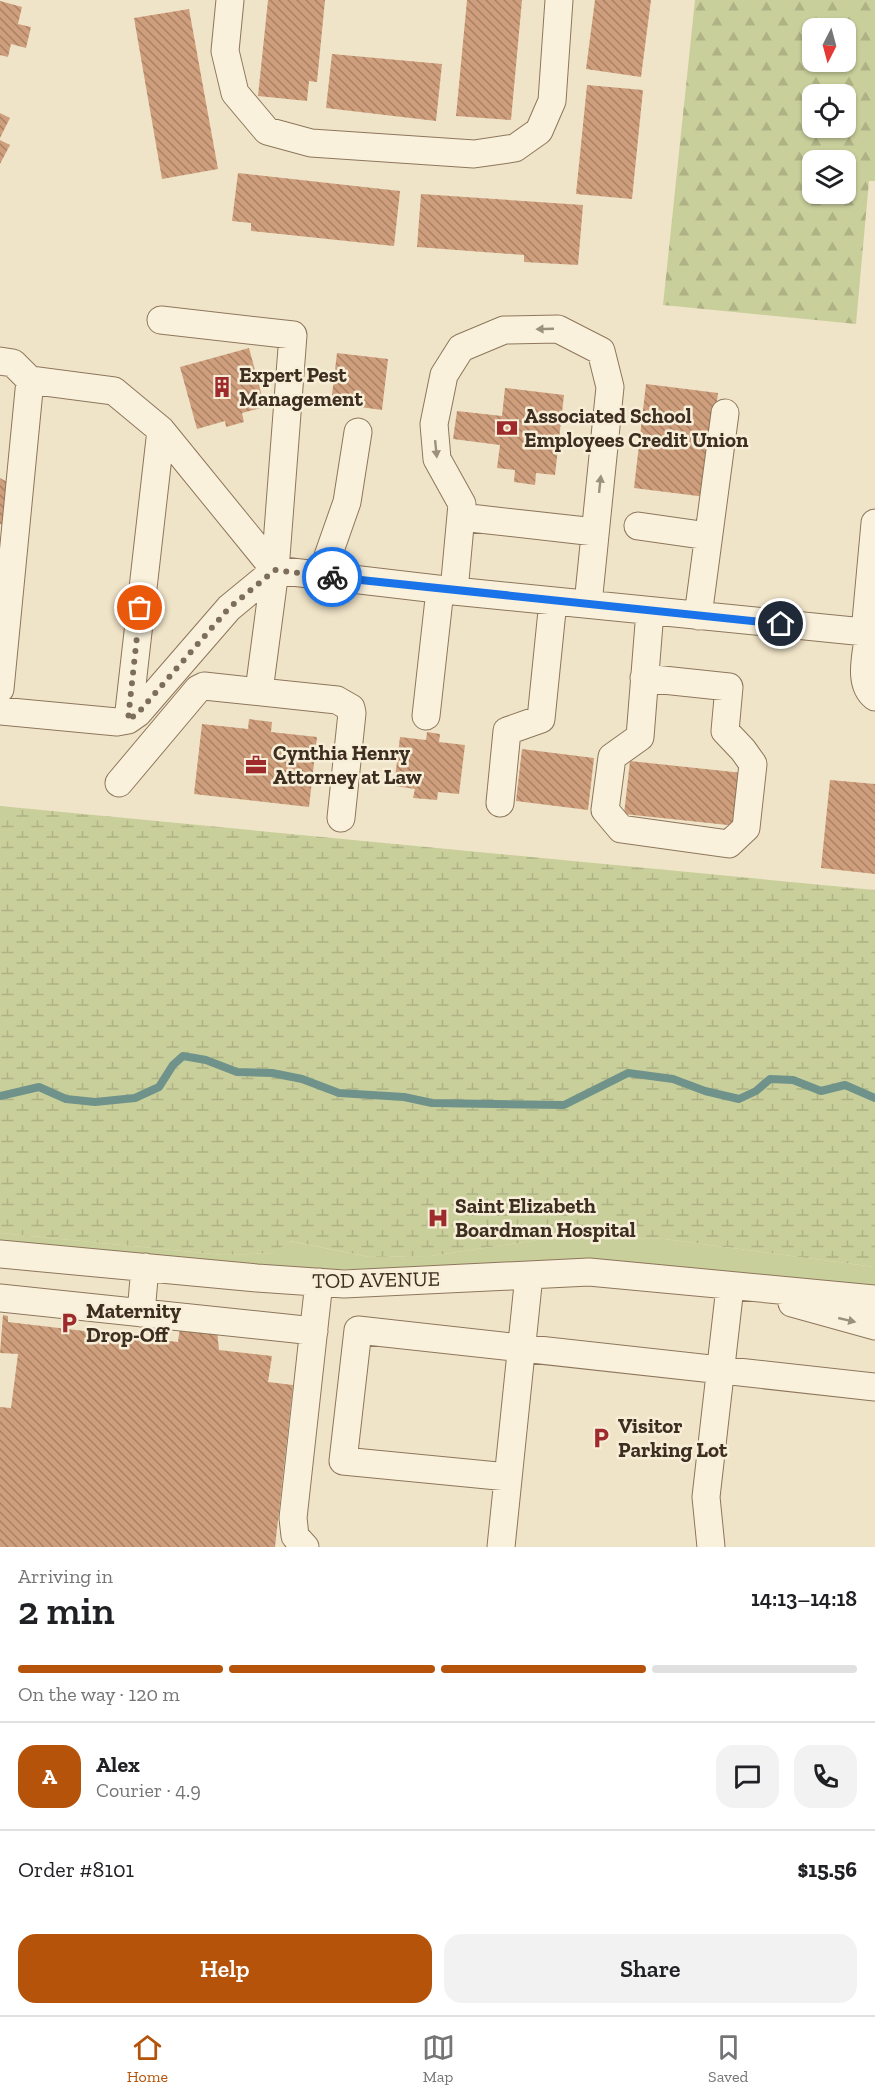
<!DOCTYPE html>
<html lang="en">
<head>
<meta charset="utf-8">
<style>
  :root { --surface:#fff; --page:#f2f2f2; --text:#202124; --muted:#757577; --line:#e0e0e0; --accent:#b45309 }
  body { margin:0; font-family:"Zilla Slab",serif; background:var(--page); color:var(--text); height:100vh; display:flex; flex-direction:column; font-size:22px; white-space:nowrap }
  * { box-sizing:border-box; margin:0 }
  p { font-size:20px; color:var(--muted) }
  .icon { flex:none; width:33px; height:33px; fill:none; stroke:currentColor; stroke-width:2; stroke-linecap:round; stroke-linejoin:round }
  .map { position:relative; height:1547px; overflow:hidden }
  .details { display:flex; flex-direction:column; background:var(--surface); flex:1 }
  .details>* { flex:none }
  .needle { width:39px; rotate:186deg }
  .buttons { position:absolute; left:802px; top:18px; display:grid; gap:12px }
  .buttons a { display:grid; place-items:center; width:54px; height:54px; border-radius:12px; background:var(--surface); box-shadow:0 2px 4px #0004; font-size:30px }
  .pin { position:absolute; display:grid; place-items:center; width:51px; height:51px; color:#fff; margin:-26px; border:3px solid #fff; border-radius:50%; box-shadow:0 2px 6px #0007 }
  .courier { position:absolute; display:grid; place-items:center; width:60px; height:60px; margin:-30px; border:4px solid #1a73e8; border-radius:50%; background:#fff; color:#222; box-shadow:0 2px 8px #0007 }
  .headline em { font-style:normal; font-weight:600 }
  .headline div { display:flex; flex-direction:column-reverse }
  .headline { display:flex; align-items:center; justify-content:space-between; height:102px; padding:0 18px }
  h1 { font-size:39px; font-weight:600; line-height:45px }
  .bar { display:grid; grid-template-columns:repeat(4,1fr); gap:9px 6px; align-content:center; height:72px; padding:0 18px }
  .bar i { height:8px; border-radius:4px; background:var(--line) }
  .bar .current { background:var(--accent) }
  .bar p { grid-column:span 4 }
  .line { display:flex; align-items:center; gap:15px; padding:0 18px; border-top:2px solid var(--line) }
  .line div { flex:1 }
  .round { display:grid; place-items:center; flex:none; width:63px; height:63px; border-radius:18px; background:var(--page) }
  .cta { display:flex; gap:12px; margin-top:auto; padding:12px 18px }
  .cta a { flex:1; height:69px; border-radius:18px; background:var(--accent); color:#fff; font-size:24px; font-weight:600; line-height:69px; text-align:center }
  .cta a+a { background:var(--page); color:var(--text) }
  .tab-bar { display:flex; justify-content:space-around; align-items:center; height:84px; border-top:2px solid var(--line); background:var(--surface); font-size:16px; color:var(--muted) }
  .tab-bar a { display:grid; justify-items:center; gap:3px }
  .tab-bar .current { color:var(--accent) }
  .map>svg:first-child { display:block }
  .green { fill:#c9cf9b }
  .forest { fill:url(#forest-firs); fill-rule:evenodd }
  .wetland { fill:url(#wetland-marsh) }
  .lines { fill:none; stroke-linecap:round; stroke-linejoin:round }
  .stream { stroke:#6f938a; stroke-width:8 }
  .building { fill:url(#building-back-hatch) }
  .minor-casing { stroke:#8d765c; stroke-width:29 }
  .minor { stroke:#faf1dc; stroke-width:27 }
  .oneway { fill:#9c907e }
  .done { stroke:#7c6e5b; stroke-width:6; stroke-dasharray:0 10.8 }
  .route { stroke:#1a73e8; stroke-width:8 }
  .labels { text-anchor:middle; stroke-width:5; stroke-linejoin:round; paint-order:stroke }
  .poi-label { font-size:21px; font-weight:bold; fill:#3d2e20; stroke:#f7eed8; text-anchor:start }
  .street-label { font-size:21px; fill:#3d2e20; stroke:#f7eed8 }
</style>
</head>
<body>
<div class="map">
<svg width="875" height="1547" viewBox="0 0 875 1547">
  <defs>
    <pattern id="forest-firs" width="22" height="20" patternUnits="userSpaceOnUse" patternTransform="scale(1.5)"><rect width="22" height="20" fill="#c9cf9b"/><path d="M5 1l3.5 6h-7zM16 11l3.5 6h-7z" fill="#aeb285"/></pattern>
    <pattern id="wetland-marsh" width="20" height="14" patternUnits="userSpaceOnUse" patternTransform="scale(1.5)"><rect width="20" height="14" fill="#c9cf9b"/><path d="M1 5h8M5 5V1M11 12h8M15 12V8" fill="none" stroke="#aeb285"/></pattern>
    <pattern id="building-back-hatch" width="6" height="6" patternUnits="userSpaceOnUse" patternTransform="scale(1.5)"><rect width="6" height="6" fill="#cf9f7d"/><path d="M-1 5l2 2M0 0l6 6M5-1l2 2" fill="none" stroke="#a98266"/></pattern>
  </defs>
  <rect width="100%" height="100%" fill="#f0e4c8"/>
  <path class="green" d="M 0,1233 L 223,1255 L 273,1253 L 289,1241 L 370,1257 L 431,1256 L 564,1236 L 664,1239 L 875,1267 L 875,1289 L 430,1269 L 283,1269 L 0,1242 Z"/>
  <path class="forest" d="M 695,0 L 875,0 L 875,181 L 869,181 L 856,324 L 663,305 ZM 813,28 L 846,28 L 846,62 L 813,62 ZM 813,94 L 846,94 L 846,128 L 813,128 ZM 813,160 L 846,160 L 846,194 L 813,194 Z"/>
  <path class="wetland" d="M 0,806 L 875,890 L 875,1267 L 664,1239 L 564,1236 L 431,1256 L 370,1257 L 290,1241 L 273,1253 L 223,1255 L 0,1233 Z"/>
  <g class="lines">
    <path class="stream" d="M 0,1096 L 39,1087 L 66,1099 L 95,1102 L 135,1098 L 159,1087 L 173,1065 L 183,1056 L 206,1060 L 237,1072 L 272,1073 L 302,1079 L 339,1093 L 404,1097 L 432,1103 L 564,1105 L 628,1073 L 673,1079 L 705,1091 L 739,1099 L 756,1091 L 770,1079 L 793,1080 L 821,1091 L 845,1085 L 875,1098"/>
  </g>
  <path class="building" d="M 268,0 L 325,0 L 317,82 L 309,81 L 307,101 L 258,96 Z
    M 467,0 L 522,0 L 511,120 L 456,116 Z
    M 595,0 L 651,0 L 641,77 L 586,69 Z
    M 0,1 L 22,7 L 18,24 L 31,27 L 26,48 L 11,44 L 8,57 L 0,55 Z
    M 189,9 L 218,169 L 162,179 L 134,18 Z
    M 332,54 L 442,64 L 436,121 L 326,108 Z
    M 587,85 L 643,90 L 632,199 L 576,194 Z
    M 0,113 L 10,118 L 0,138 Z
    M 0,140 L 10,145 L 0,164 Z
    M 238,173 L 400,191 L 394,246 L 251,231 L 251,223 L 232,221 Z
    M 421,194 L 583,205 L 578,265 L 524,262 L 524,255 L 417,247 Z
    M 249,348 L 265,407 L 242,413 L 244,422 L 226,427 L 225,421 L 197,429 L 180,367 Z
    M 337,353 L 388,359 L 382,410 L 331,403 Z
    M 646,384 L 718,393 L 706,497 L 634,488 Z
    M 505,388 L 564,395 L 555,475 L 536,473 L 535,485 L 514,482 L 515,470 L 497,468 L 500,445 L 453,439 L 457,411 L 502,416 Z
    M 0,478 L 9,483 L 5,525 L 0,524 Z
    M 249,719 L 272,722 L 271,732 L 317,737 L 309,807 L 194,794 L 202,724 L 248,729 Z
    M 427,732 L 440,734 L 439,742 L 465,745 L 459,794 L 438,792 L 437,800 L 413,798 L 415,789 L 394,786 L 400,737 L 426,740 Z
    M 522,749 L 594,758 L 588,810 L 516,801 Z
    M 630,761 L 743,773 L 737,826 L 624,814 Z
    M 830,780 L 875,784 L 875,874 L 821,868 Z
    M 3,1315 L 8,1316 L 8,1322 L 178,1342 L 180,1327 L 217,1330 L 219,1350 L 272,1356 L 268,1382 L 293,1385 L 275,1547 L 0,1547 L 0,1407 L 11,1408 L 18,1354 L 0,1353 Z"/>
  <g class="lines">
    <defs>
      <path id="minor" d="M 230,0 L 225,51 L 235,93 L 267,131 L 311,143 L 474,154 L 515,148 L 539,131 L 552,101 L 559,0
        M 161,320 L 293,335 L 275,570 L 259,691
        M 0,361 L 13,363 L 30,380 L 114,391 L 161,430 L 275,570
        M 461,517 L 595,532
        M 638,526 L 708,536
        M 275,570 L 454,591 L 875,633
        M 321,576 L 347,502 L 358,432
        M 454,591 L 462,504 L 437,459 L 434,424 L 444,375 L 461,348 L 504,330 L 558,329 L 601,351 L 610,387 L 588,604
        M 698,616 L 725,413
        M 865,632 L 875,523
        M 869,632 C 867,653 857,683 875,697
        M 644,678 L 729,687 L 725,731 L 743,750 L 753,764 L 746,828 L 729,844 L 621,829 L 605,810 L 612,757 L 640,737 L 650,611
        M 0,689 L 30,380
        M 0,711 L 117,722 L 128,720 L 138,713 L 229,608 L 275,570
        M 426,716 L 440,590
        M 128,720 L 161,430
        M 119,783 L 198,689 L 204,686 L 337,700 L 351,708 L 352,713 L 341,818
        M 500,803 L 507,731 L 541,719 L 553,601
        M 0,1254 L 257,1278 L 344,1284 L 589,1272 L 875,1299
        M 0,1298 L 314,1331
        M 792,1303 L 875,1326
        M 141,1313 L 145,1267
        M 508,1477 L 343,1461 L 358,1330 L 875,1387
        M 305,1547 L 295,1536 L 293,1518 L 319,1282
        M 501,1547 L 529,1275
        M 711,1547 L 706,1497 L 730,1287"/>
    </defs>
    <use href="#minor" class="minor-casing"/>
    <use href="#minor" class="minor"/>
  </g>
  <defs><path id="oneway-solid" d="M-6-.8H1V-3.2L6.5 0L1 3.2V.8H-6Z" transform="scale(1.5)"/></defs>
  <g class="oneway">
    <use href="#oneway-solid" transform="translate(545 329) rotate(178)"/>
    <use href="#oneway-solid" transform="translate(436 449) rotate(84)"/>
    <use href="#oneway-solid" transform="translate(600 484) rotate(-84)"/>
    <use href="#oneway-solid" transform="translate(847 1320) rotate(13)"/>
  </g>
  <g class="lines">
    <path class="done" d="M 140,608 L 128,720 L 138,713 L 229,608 L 275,570 L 332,577"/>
    <path class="route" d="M 332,577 L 781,624"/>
  </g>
  <defs>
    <symbol id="building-bare" viewBox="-9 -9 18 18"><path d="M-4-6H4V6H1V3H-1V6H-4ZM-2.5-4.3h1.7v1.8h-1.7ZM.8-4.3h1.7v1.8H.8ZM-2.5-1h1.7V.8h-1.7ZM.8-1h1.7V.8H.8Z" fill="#9e2a2b" stroke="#f7eed8" stroke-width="2.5" paint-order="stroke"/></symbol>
    <symbol id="bank-bare" viewBox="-9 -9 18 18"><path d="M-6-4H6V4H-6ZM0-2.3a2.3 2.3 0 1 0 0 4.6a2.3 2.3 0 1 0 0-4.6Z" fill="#9e2a2b" stroke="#f7eed8" stroke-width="2.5" paint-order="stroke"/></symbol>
    <symbol id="office-bare" viewBox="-9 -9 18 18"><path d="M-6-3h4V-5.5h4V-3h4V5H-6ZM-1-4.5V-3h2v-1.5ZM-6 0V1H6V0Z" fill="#9e2a2b" stroke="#f7eed8" stroke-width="2.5" paint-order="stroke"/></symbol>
    <symbol id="hospital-bare" viewBox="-9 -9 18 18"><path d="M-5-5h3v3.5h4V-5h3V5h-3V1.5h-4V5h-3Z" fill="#9e2a2b" stroke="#f7eed8" stroke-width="2.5" paint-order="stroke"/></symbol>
    <symbol id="parking-bare" viewBox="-9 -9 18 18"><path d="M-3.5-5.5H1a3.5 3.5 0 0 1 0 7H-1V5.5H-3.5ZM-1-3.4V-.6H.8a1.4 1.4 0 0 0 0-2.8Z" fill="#9e2a2b" stroke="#f7eed8" stroke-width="2.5" paint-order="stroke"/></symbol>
  </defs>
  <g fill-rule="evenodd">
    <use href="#building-bare" x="207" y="372" width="30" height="30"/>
    <use href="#bank-bare" x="492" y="413" width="30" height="30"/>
    <use href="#office-bare" x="241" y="750" width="30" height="30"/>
    <use href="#hospital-bare" x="423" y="1203" width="30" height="30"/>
    <use href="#parking-bare" x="54" y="1308" width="30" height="30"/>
    <use href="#parking-bare" x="586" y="1423" width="30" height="30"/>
  </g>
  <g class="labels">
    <g class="poi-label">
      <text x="239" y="382">Expert Pest<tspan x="239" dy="24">Management</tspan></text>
      <text x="524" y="423">Associated School<tspan x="524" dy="24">Employees Credit Union</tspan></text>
      <text x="273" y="760">Cynthia Henry<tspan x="273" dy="24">Attorney at Law</tspan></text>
      <text x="455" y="1213">Saint Elizabeth<tspan x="455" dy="24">Boardman Hospital</tspan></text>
      <text x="86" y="1318">Maternity<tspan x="86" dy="24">Drop-Off</tspan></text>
      <text x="618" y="1433">Visitor<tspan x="618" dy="24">Parking Lot</tspan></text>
    </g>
    <g class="street-label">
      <text transform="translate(376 1280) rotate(-1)" y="7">TOD AVENUE</text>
    </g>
  </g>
</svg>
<div class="buttons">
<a><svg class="needle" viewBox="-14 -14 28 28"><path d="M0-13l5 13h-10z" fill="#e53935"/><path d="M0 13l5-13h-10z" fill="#757577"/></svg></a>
<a><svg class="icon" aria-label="locate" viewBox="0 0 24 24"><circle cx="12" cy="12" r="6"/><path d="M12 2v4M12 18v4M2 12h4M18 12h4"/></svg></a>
<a><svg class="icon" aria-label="layers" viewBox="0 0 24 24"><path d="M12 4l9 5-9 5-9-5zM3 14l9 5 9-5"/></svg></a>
</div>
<div class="pin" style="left:140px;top:608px;background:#ea580c"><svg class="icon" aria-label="bag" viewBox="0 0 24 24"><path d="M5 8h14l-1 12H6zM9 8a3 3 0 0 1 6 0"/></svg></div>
<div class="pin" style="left:781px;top:624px;background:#1f2937"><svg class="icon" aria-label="home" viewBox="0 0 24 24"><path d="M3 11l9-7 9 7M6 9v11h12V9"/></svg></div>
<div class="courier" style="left:332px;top:577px"><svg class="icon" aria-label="bike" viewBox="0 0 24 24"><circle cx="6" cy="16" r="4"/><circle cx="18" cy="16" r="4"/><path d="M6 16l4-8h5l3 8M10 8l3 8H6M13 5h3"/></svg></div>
</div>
<section class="details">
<div class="headline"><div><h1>2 min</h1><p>Arriving in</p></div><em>14:13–14:18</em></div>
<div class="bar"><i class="current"></i><i class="current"></i><i class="current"></i><i></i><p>On the way · 120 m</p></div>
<div class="line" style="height:108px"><b class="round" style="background:var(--accent);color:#fff">A</b><div><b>Alex</b><p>Courier · 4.9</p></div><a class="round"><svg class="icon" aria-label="chat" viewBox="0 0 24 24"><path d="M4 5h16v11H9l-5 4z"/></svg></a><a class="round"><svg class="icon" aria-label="phone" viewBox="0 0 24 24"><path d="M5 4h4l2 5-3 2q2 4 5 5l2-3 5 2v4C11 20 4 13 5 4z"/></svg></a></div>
<div class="line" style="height:78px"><div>Order #8101</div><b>$15.56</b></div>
<div class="cta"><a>Help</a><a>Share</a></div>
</section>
<nav class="tab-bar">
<a class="current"><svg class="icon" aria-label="home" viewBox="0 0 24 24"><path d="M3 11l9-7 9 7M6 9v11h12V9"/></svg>Home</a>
<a><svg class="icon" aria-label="map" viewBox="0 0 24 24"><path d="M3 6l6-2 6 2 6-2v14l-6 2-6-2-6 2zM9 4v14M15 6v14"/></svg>Map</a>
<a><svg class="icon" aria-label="saved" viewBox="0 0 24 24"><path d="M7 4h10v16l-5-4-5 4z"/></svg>Saved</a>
</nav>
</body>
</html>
